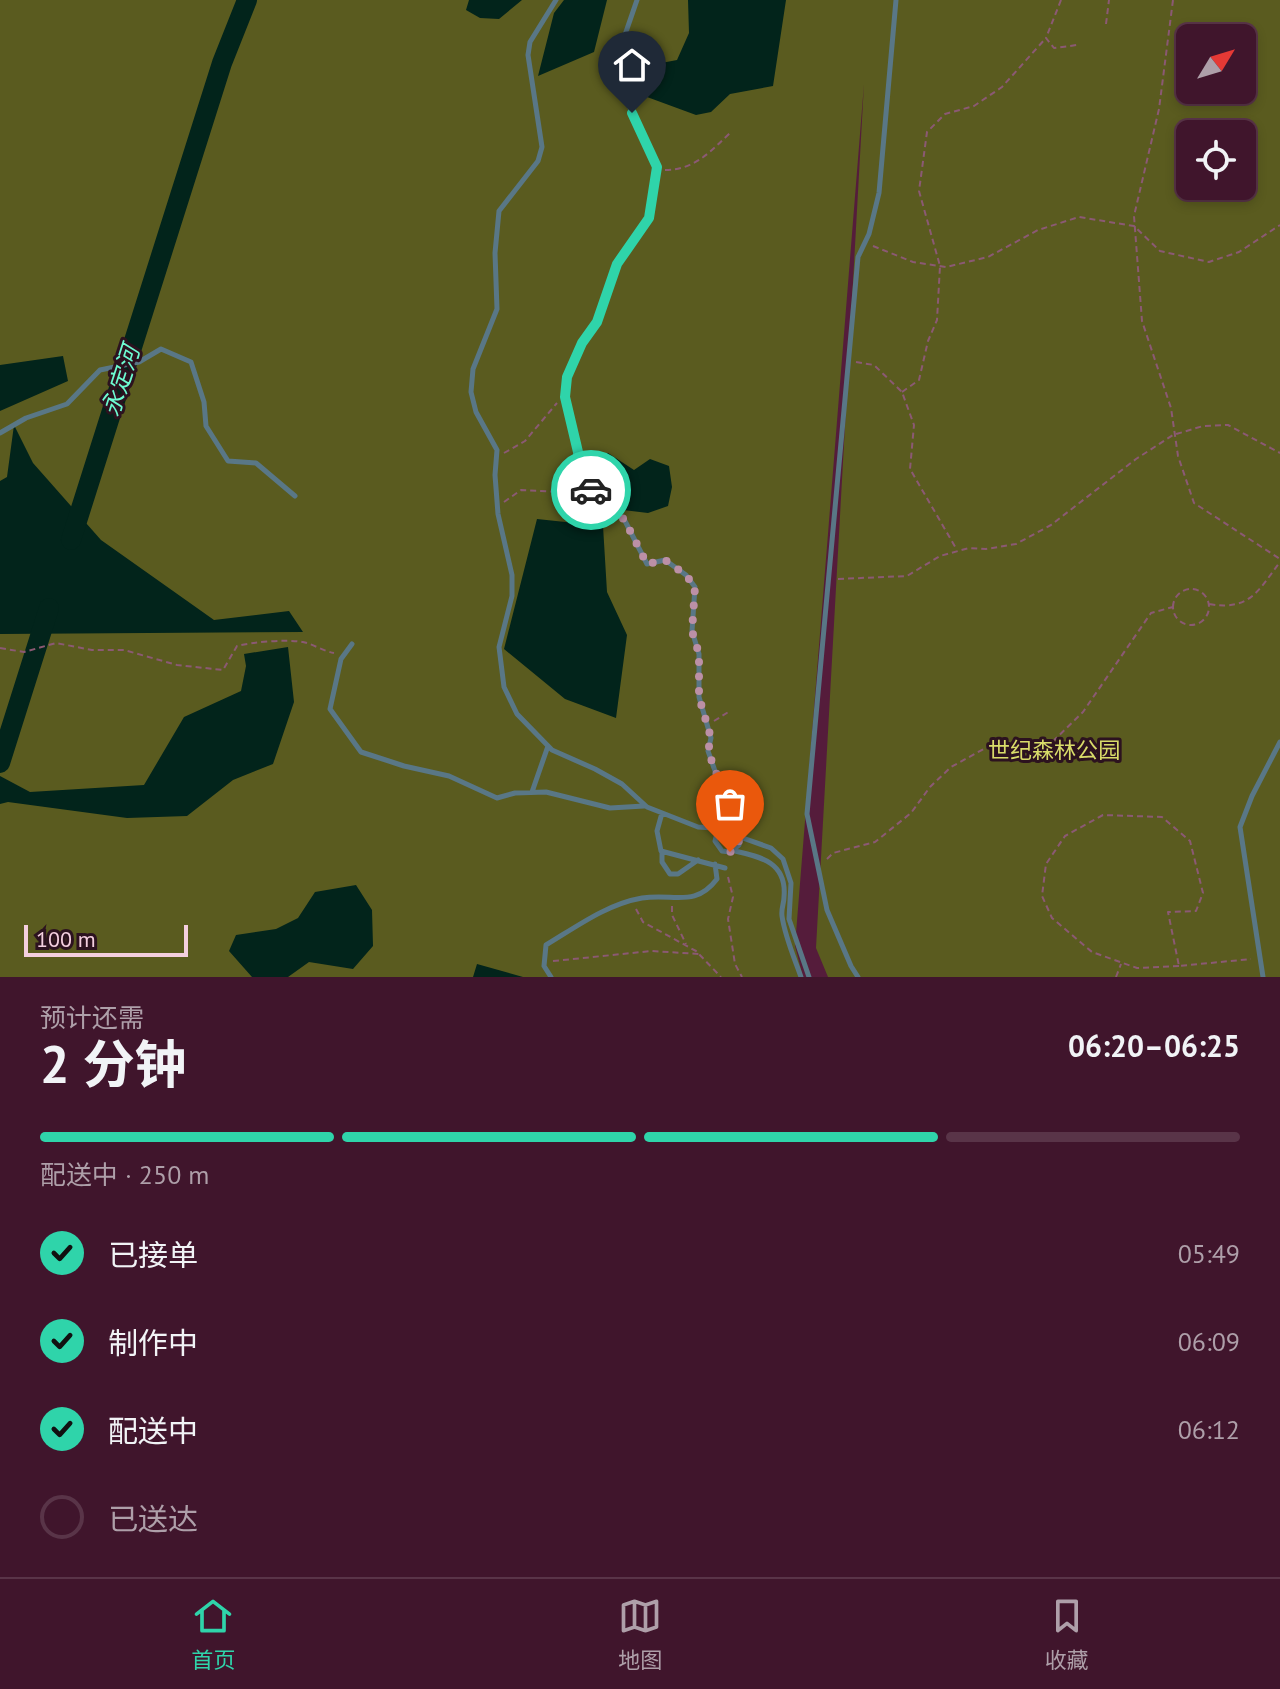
<!DOCTYPE html>
<html lang="zh">
<head>
<meta charset="utf-8">
<style>
  :root { --surface:#40152c; --page:#471e34; --text:#f1f3f6; --muted:#ae9fa9; --line:#593448; --accent:#2fd4aa }
  body { margin:0; font-family:"PT Sans","Noto Sans SC",sans-serif; background:var(--page); color:var(--text); height:100vh; display:flex; flex-direction:column; font-size:30px; white-space:nowrap }
  * { box-sizing:border-box; margin:0 }
  p { font-size:26px; color:var(--muted) }
  .icon { flex:none; width:44px; height:44px; fill:none; stroke:currentColor; stroke-width:2; stroke-linecap:round; stroke-linejoin:round }
  .map { position:relative; height:977px; overflow:hidden }
  .drawer { display:flex; flex-direction:column; background:var(--surface); flex:1 }
  .drawer>* { flex:none }
  .needle { width:52px; rotate:52deg }
  .controls { position:absolute; left:1176px; top:24px; display:grid; gap:16px }
  .controls a { display:grid; place-items:center; width:80px; height:80px; border-radius:12px; background:var(--surface); box-shadow:0 4px 12px #0003,0 0 0 2px var(--line); font-size:40px }
  .scale { position:absolute; left:24px; bottom:20px; width:164px; box-sizing:border-box; padding-left:8px; border:4px solid #f4cfdf; border-top:0; font-size:22px; line-height:28px; white-space:nowrap; color:#f4cfdf; -webkit-text-stroke:6px #2c121f; paint-order:stroke }
  .pin { position:absolute; display:grid; place-items:center; width:68px; height:68px; color:#fff; margin:-82px -34px; border-radius:50% 50% 50% 0; rotate:-45deg; box-shadow:0 0 8px #0007 }
  .pin .icon { rotate:45deg }
  .courier { position:absolute; display:grid; place-items:center; width:80px; height:80px; margin:-40px; border:6px solid #2fd4aa; border-radius:50%; background:#fff; color:#222; box-shadow:0 2px 10px #0007 }
  .overview em { font-style:normal; font-weight:700 }
  .overview div { display:flex; flex-direction:column-reverse }
  .overview { display:flex; align-items:center; justify-content:space-between; height:136px; padding:0 40px }
  h1 { font-size:52px; font-weight:700; line-height:60px }
  .bar { display:grid; grid-template-columns:repeat(4,1fr); gap:12px 8px; align-content:center; height:96px; padding:0 40px }
  .bar i { height:10px; border-radius:6px; background:var(--line) }
  .bar .selected { background:var(--accent) }
  .bar p { grid-column:span 4 }
  ol { padding:0 40px; list-style:none }
  li { display:flex; align-items:center; gap:24px; height:88px }
  li p { margin-inline-start:auto }
  li .icon { padding:8px; border-radius:50%; background:var(--accent); color:#111; stroke-width:4 }
  li:last-child { color:var(--muted) }
  li i { width:44px; height:44px; border:4px solid var(--line); border-radius:50% }
  .tabs { display:flex; justify-content:space-around; align-items:center; height:112px; border-top:2px solid var(--line); background:var(--surface); font-size:22px; color:var(--muted) }
  .tabs a { display:grid; justify-items:center; gap:4px }
  .tabs .selected { color:var(--accent) }
  .map>svg:first-child { display:block }
  .green { fill:#5a5b1f; fill-rule:evenodd }
  .water { fill:#02241b }
  .lines { fill:none; stroke-linecap:round; stroke-linejoin:round }
  .river { stroke:#02241b; stroke-width:20 }
  .path { stroke:#8b5973; stroke-width:2; stroke-dasharray:6 4; stroke-linecap:butt }
  .lane { stroke:#597786; stroke-width:5 }
  .done { stroke:#bc90a6; stroke-width:8; stroke-dasharray:0 14.4 }
  .route { stroke:#2fd4aa; stroke-width:10 }
  .labels { text-anchor:middle; stroke-width:6; stroke-linejoin:round; paint-order:stroke }
  .park-label { font-size:22px; fill:#d9dc69; stroke:#2c121f }
  .water-label { font-size:24px; font-style:italic; fill:#6dfbd1; stroke:#2c121f }
</style>
</head>
<body>
<div class="map">
<svg width="1280" height="977" viewBox="0 0 1280 977">
  <rect width="100%" height="100%" fill="#551c3b"/>
  <path class="green" d="M 0,0 L 1280,0 L 1280,977 L 828,977 L 816,948 L 864,84 L 795,946 L 803,977 L 0,977 ZM 1190,38 L 1242,38 L 1242,90 L 1190,90 ZM 1190,134 L 1242,134 L 1242,186 L 1190,186 Z"/>
  <path class="water" d="M 469,0 L 522,0 L 499,19 L 480,18 L 466,10 Z
    M 564,0 L 607,0 L 594,52 L 538,76 L 554,13 Z
    M 688,0 L 786,0 L 773,86 L 730,94 L 711,112 L 696,115 L 628,90 L 630,69 L 677,60 L 689,33 Z
    M 63,356 L 68,381 L 0,411 L 0,365 Z
    M 14,425 L 33,463 L 101,540 L 214,620 L 289,611 L 303,632 L 0,634 L 0,481 L 7,477 Z
    M 608,453 L 634,470 L 650,459 L 669,466 L 672,487 L 668,506 L 648,513 L 615,509 L 608,492 L 588,472 L 594,456 Z
    M 537,519 L 603,526 L 607,592 L 627,635 L 616,718 L 565,699 L 504,649 Z
    M 288,647 L 294,702 L 273,764 L 233,780 L 187,816 L 127,818 L 8,802 L 0,804 L 0,776 L 30,792 L 144,785 L 184,717 L 241,691 L 246,666 L 244,654 Z
    M 356,885 L 372,910 L 373,946 L 353,969 L 309,962 L 288,977 L 252,977 L 229,951 L 236,935 L 276,929 L 298,918 L 315,892 Z
    M 477,964 L 523,977 L 473,977 Z"/>
  <g class="lines">
    <path class="river" d="M 71,540 L 222,63 L 247,0
      M 0,763 L 49,608"/>
    <path class="path" d="M 1061,0 L 1046,38 L 1054,48 L 1077,45
      M 1173,0 L 1159,109 L 1134,216 L 1142,321 L 1171,408 L 1178,456 L 1194,503 L 1280,559
      M 1106,24 L 1109,0
      M 665,170 C 695,170 711,151 731,132
      M 873,246 L 913,262 L 946,267 L 988,257 L 1038,230 L 1079,217 L 1134,226 L 1160,251 L 1209,262 L 1239,252 L 1280,225
      M 856,362 L 874,365 L 902,392 L 914,425 L 910,469 L 957,550
      M 902,392 L 919,380 L 928,341 L 937,320 L 940,266 L 919,191 L 927,132 L 945,114 L 974,106 L 1002,87 L 1046,38
      M 504,453 L 525,441 L 557,403
      M 504,502 L 521,490 L 558,492 L 571,488 L 581,489
      M 838,579 L 907,576 L 940,556 L 969,548 L 986,549 L 1016,544 L 1051,525 L 1136,459 L 1173,435 L 1203,426 L 1228,425 L 1280,453
      M1173 607a18 18 0 1 1 36 0a18 18 0 1 1-36 0Z
      M 1209,604 C 1250,611 1258,591 1280,562
      M 0,648 L 24,652 L 56,643 L 92,650 L 124,650 L 177,665 L 223,670 L 237,646 C 253,642 286,639 303,642 C 313,644 323,651 334,653
      M 714,721 L 730,711
      M 827,859 L 833,853 L 875,842 L 911,813 L 930,787 L 951,767 L 991,745 L 1045,749 L 1083,712 L 1151,613 L 1173,607
      M 728,877 L 733,897 L 728,919 L 735,964 L 742,977
      M 672,906 L 672,915 L 686,944
      M 636,909 L 643,922 L 696,951 L 721,977
      M 553,961 L 652,951 L 699,954
      M 1179,966 L 1137,968 L 1092,952 L 1052,918 L 1042,896 L 1046,864 L 1065,836 L 1103,815 L 1162,817 L 1190,841 L 1203,893 L 1196,911 L 1168,912 L 1179,966 L 1251,959
      M 1116,977 L 1121,964"/>
    <path class="lane" d="M 556,0 L 530,42 L 528,55 L 542,147 L 538,161 L 499,211 L 495,253 L 497,309 L 473,369 L 471,392 L 476,412 L 497,450 L 495,475 L 498,514 L 512,575 L 512,596 L 499,647 L 504,687 L 517,714 L 552,750 L 595,769 L 622,784 L 647,807 L 698,827 L 714,828 L 721,825 L 731,827 L 739,834 L 739,845 L 730,852 L 722,851 L 715,841 L 717,833 L 727,827
      M 619,68 L 618,55 L 637,0
      M 612,87 L 626,99 L 657,167 L 649,218 L 617,264 L 597,322 L 582,343 L 567,377 L 565,397 L 578,452 L 579,473 L 608,509 L 624,519 L 647,564 L 665,560 L 686,575 L 695,587 L 692,631 L 699,654 L 699,697 L 711,738 L 708,751 L 735,828
      M 0,433 L 26,418 L 67,404 L 100,370 L 139,362 L 161,349 L 191,362 L 204,402 L 206,426 L 228,461 L 256,463 L 295,496
      M 352,644 L 341,659 L 330,709 L 361,752 L 404,766 L 449,776 L 497,798 L 515,793 L 546,792 L 610,808 L 644,806
      M 532,792 L 548,746
      M 662,813 L 657,831 L 661,851 L 725,868
      M 740,837 L 771,848 L 783,859 L 791,883 L 789,919 L 809,977
      M 662,851 L 662,862 L 670,874 L 678,874 L 698,860
      M 735,851 C 762,857 787,863 784,897 C 784,904 781,908 782,916 C 785,937 794,957 801,977
      M 551,977 L 544,966 L 546,945 C 576,927 607,904 642,898 C 674,893 695,908 717,879 L 715,864
      M 858,977 L 851,966 L 827,910 L 807,814 L 858,257 L 869,234 L 879,193 L 896,0
      M 1263,977 L 1240,827 L 1252,796 L 1280,742"/>
  </g>
  <g class="lines">
    <path class="done" d="M 591,490 L 608,509 L 624,519 L 647,564 L 665,560 L 686,575 L 695,587 L 692,631 L 699,654 L 699,697 L 711,738 L 708,751 L 740,837 L 737,848 L 730,852"/>
    <path class="route" d="M 591,490 L 579,473 L 578,452 L 565,397 L 567,377 L 582,343 L 597,322 L 617,264 L 649,218 L 657,167 L 632,113"/>
  </g>
  <g class="labels">
    <g class="park-label">
      <text x="1054" y="758">世纪森林公园</text>
    </g>
    <g class="water-label">
      <text transform="translate(121 381) rotate(-72)" y="8">永定河</text>
    </g>
  </g>
</svg>
<div class="controls">
<a><svg class="needle" viewBox="-14 -14 28 28"><path d="M0-13l5 13h-10z" fill="#e53935"/><path d="M0 13l5-13h-10z" fill="#ae9fa9"/></svg></a>
<a><svg class="icon" aria-label="locate" viewBox="0 0 24 24"><circle cx="12" cy="12" r="6"/><path d="M12 2v4M12 18v4M2 12h4M18 12h4"/></svg></a>
</div>
<div class="scale">100 m</div>
<div class="pin" style="left:730px;top:852px;background:#ea580c"><svg class="icon" aria-label="bag" viewBox="0 0 24 24"><path d="M5 8h14l-1 12H6zM9 8a3 3 0 0 1 6 0"/></svg></div>
<div class="pin" style="left:632px;top:113px;background:#1f2937"><svg class="icon" aria-label="home" viewBox="0 0 24 24"><path d="M3 11l9-7 9 7M6 9v11h12V9"/></svg></div>
<div class="courier" style="left:591px;top:490px"><svg class="icon" aria-label="car" viewBox="0 0 24 24"><path d="M5 17H2v-5l4-1 3-4h7l3 4 3 1v5h-3M9 17h6M6 11h13"/><circle cx="7" cy="17" r="2"/><circle cx="17" cy="17" r="2"/></svg></div>
</div>
<section class="drawer">
<div class="overview"><div><h1>2 分钟</h1><p>预计还需</p></div><em>06:20–06:25</em></div>
<div class="bar"><i class="selected"></i><i class="selected"></i><i class="selected"></i><i></i><p>配送中 · 250 m</p></div>
<ol>
<li><svg class="icon" aria-label="check" viewBox="0 0 24 24"><path d="M5 12l5 5 9-10"/></svg>已接单<p>05:49</p></li>
<li><svg class="icon" aria-label="check" viewBox="0 0 24 24"><path d="M5 12l5 5 9-10"/></svg>制作中<p>06:09</p></li>
<li><svg class="icon" aria-label="check" viewBox="0 0 24 24"><path d="M5 12l5 5 9-10"/></svg>配送中<p>06:12</p></li>
<li><i></i>已送达</li>
</ol>
</section>
<nav class="tabs">
<a class="selected"><svg class="icon" aria-label="home" viewBox="0 0 24 24"><path d="M3 11l9-7 9 7M6 9v11h12V9"/></svg>首页</a>
<a><svg class="icon" aria-label="map" viewBox="0 0 24 24"><path d="M3 6l6-2 6 2 6-2v14l-6 2-6-2-6 2zM9 4v14M15 6v14"/></svg>地图</a>
<a><svg class="icon" aria-label="saved" viewBox="0 0 24 24"><path d="M7 4h10v16l-5-4-5 4z"/></svg>收藏</a>
</nav>
</body>
</html>
